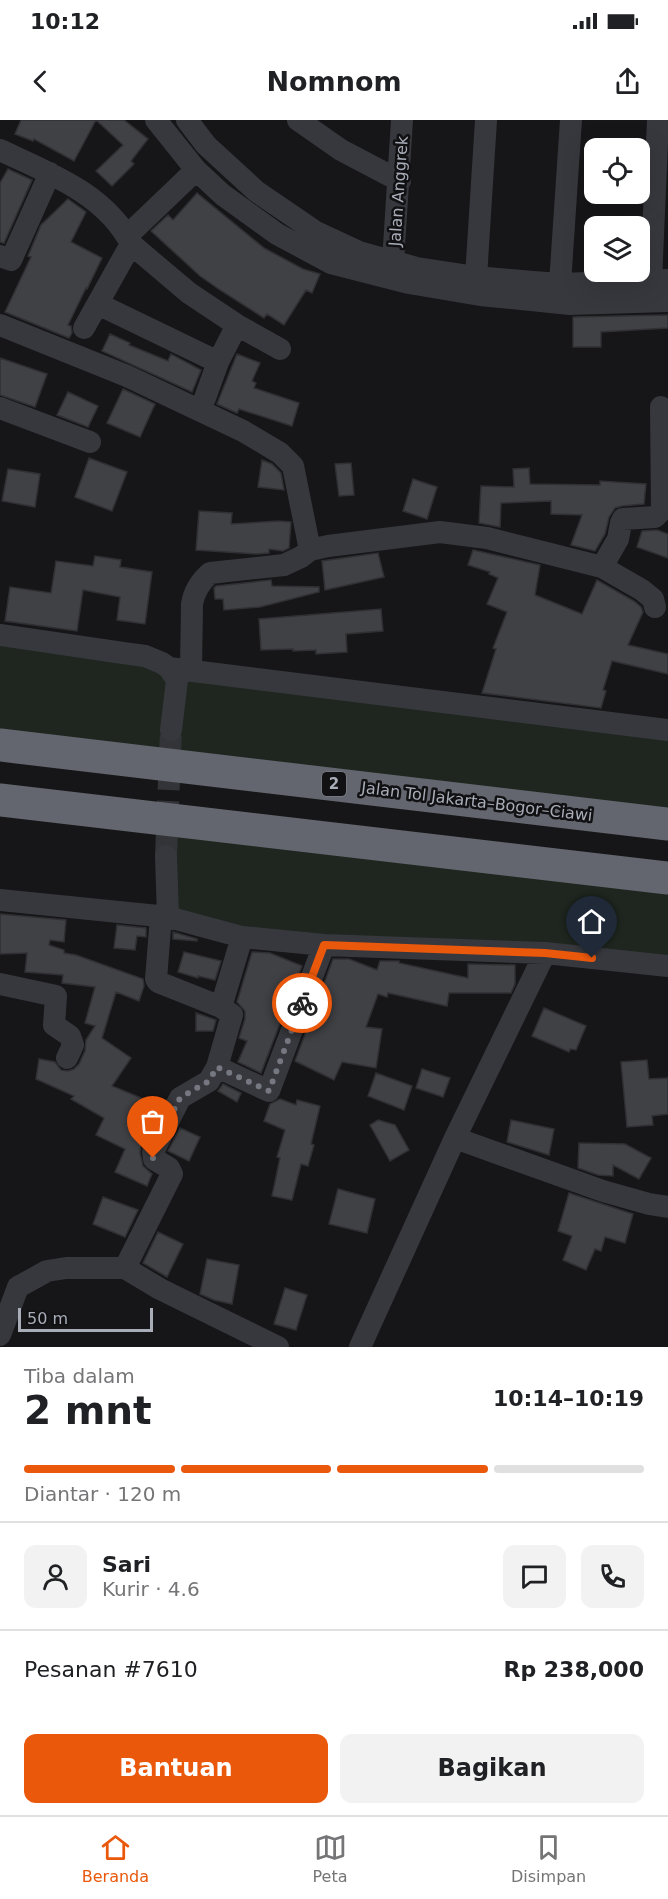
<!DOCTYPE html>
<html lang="id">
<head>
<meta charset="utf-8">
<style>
  :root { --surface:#fff; --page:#f2f2f2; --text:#202124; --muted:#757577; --line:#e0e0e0; --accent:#ea580c }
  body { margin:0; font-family:"DejaVu Sans",sans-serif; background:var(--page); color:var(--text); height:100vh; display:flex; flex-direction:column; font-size:22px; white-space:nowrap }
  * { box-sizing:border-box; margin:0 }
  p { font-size:20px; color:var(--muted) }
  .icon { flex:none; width:33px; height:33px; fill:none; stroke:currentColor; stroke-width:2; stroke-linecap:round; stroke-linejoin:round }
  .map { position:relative; height:1227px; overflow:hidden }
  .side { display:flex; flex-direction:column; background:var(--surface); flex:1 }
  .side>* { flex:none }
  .fabs { position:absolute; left:584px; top:18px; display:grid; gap:12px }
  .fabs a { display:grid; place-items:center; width:66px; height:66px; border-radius:12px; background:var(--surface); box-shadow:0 6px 24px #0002; font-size:30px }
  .scale { position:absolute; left:18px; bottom:15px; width:135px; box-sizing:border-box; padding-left:6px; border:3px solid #a8adb8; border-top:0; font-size:16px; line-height:21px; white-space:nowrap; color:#a8adb8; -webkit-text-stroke:4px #111113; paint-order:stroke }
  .pin { position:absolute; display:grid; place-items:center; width:51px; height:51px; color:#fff; margin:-62px -26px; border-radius:50% 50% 50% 0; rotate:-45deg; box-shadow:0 0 6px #0007 }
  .pin .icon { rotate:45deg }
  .courier { position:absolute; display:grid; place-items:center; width:60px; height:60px; margin:-30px; border:4px solid #ea580c; border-radius:50%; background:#fff; color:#222; box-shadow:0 2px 8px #0007 }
  .overview em { font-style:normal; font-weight:700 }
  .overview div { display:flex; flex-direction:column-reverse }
  .overview { display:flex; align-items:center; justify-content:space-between; height:102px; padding:0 24px }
  h1 { font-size:39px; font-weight:700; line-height:45px }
  .bar { display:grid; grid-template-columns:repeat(4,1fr); gap:9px 6px; align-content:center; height:72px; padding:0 24px }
  .bar i { height:8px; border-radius:4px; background:var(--line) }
  .bar .current { background:var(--accent) }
  .bar p { grid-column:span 4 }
  .line { display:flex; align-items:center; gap:15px; padding:0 24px; border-top:2px solid var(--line) }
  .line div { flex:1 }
  .round { display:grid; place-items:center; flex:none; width:63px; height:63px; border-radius:12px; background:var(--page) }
  .primary-button { display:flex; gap:12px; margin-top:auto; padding:12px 24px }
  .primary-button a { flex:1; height:69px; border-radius:12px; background:var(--accent); color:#fff; font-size:24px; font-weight:700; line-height:69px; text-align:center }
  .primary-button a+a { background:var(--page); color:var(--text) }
  .status { display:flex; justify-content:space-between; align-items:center; height:42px; padding:0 30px; background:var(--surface); direction:ltr }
  .status svg { height:16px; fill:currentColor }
  header { display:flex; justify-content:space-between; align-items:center; height:78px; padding:0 24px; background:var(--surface); font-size:27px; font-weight:700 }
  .menu { display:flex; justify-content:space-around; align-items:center; height:84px; border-top:2px solid var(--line); background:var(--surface); font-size:16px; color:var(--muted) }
  .menu a { display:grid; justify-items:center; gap:3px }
  .menu .current { color:var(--accent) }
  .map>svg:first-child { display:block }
  .green { fill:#1e261f }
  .building { fill:#404145; stroke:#303034; stroke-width:1.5 }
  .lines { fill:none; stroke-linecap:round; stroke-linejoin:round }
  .minor-tunnel { stroke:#333438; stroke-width:22; stroke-dasharray:22 11; stroke-linecap:butt }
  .minor { stroke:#37383d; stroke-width:22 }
  .highway { stroke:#63666e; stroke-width:33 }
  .done { stroke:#757880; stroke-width:6; stroke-dasharray:0 10.8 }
  .route { stroke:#ea580c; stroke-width:8 }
  .labels { text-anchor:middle; stroke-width:5; stroke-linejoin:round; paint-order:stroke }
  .shield { fill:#111113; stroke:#7b7e86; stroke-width:1.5 }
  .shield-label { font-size:15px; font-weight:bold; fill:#a8adb8 }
  .street-label { font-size:16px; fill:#a8adb8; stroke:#111113 }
</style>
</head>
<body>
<div class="status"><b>10:12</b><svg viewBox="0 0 49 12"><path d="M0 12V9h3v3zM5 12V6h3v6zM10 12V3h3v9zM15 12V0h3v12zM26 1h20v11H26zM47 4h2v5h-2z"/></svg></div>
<header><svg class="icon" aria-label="back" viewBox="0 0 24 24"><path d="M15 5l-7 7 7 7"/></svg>Nomnom<svg class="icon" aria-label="share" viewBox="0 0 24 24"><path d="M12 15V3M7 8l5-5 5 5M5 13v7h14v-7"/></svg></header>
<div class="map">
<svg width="668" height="1227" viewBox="0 0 668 1227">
  <rect width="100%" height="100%" fill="#161618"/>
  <path class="green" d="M 0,515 L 668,611 L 668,706 L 0,625 Z
    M 168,700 L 668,759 L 668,847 L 242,817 L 168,797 L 166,736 Z"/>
  <path class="building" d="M 21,0 L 124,0 L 148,19 L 131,41 L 134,44 L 112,66 L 96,51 L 123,25 L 96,0 L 74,41 L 34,19 L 33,21 L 15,14 Z
    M 8,49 L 32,60 L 4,123 L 0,122 L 0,63 Z
    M 197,73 L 264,128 L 303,149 L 320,154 L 312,173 L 306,170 L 284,205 L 267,194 L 264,198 L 220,170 L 200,156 L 151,111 L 168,95 L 173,100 Z
    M 68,79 L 86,92 L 71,122 L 102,138 L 87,169 L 86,168 L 68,205 L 71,206 L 72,213 L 69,218 L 5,192 L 31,137 L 28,136 L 41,105 Z
    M 668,195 L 668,208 L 601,212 L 601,227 L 573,227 L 573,197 Z
    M 110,214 L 130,223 L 129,225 L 168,241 L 171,234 L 201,250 L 192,272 L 102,231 Z
    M 237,234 L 260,243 L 252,261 L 256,263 L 254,268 L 299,283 L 292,306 L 239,289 L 237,293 L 217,284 Z
    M 0,238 L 47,254 L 35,287 L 0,275 Z
    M 123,269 L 155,284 L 140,317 L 107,303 Z
    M 68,272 L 98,286 L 88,307 L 57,295 Z
    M 89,338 L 127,352 L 112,391 L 75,377 Z
    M 262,340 L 272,344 L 281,353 L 284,370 L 258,367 Z
    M 351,343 L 354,375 L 339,376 L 335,344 Z
    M 529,348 L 530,364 L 600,365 L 600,361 L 646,364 L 644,384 L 622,386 L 615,388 L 609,397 L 605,414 L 595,431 L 571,425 L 582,395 L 551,394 L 551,381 L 501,383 L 500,407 L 479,403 L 481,366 L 514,367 L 513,349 Z
    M 8,349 L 40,354 L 35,387 L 2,381 Z
    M 413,359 L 437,367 L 427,399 L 403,391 Z
    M 199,391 L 232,393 L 231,404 L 278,401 L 291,402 L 289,428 L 283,431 L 269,429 L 269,433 L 257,434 L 196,430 Z
    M 657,410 L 668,414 L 668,438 L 637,427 L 642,411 Z
    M 473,430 L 540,445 L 535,475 L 582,494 L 597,460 L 634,481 L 641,487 L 643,492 L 628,525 L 668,534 L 668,554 L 612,541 L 603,570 L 606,571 L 601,588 L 482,573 L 496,529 L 493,528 L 507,492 L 487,484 L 498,458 L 489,454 L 490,452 L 468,445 Z
    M 378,433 L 384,457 L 325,470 L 322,441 Z
    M 95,436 L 121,440 L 120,447 L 152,452 L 145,504 L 117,500 L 120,477 L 83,470 L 77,511 L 5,501 L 10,467 L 51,473 L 56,441 L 93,446 Z
    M 271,460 L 272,466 L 319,467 L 319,472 L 260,487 L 224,490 L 223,479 L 215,479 L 214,468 L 216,466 Z
    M 381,489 L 383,511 L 346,514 L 347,532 L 316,534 L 316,530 L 293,531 L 293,529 L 261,530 L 259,499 Z
    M 0,794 L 66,800 L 64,822 L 50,820 L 49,825 L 64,830 L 64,833 L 76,835 L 143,859 L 144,866 L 139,881 L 116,872 L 102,918 L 131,938 L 112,966 L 158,985 L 154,995 L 156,996 L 141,1026 L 140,1033 L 143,1046 L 152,1054 L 147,1066 L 115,1052 L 125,1029 L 96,1015 L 104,998 L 71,979 L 74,976 L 36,959 L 39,939 L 55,942 L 61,950 L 68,951 L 74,949 L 79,944 L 85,931 L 86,920 L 95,906 L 85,903 L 95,867 L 62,863 L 63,855 L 25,852 L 27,833 L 0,834 Z
    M 117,805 L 146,808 L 146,817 L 137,816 L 135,830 L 114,828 Z
    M 173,812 L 197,819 L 197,821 L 173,819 Z
    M 184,832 L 221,841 L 215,860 L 198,856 L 198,858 L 178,852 Z
    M 252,832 L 270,833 L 302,846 L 261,953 L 238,942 L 247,921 L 239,918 L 245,899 L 245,891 L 237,882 Z
    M 333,839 L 349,839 L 377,850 L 380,841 L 399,841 L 399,843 L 468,858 L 468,844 L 515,845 L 515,864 L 511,873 L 449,873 L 447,886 L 388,873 L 387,877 L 378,874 L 366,907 L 382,909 L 376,948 L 342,942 L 334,960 L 295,941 Z
    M 544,888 L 586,906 L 576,930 L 570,929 L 569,932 L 532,916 Z
    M 196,893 L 216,900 L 213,911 L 196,911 Z
    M 647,940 L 649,959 L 668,958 L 668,994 L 652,996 L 653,1005 L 627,1007 L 621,942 Z
    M 422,949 L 450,958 L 443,977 L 416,968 Z
    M 376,953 L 412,966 L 404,990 L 368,976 Z
    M 223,964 L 241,973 L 237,982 L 218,971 Z
    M 280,979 L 296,985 L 297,980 L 320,986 L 311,1024 L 314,1025 L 308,1046 L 301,1044 L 292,1080 L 272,1076 L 280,1038 L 277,1037 L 285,1010 L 264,1001 L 270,984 Z
    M 378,1000 L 395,1005 L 409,1030 L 390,1041 L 370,1005 Z
    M 511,1000 L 554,1009 L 549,1035 L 507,1022 Z
    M 180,1008 L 200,1017 L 189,1041 L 168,1031 Z
    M 579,1023 L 625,1024 L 651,1038 L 639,1059 L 613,1045 L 613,1056 L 598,1055 L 578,1048 Z
    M 338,1069 L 375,1079 L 367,1113 L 329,1104 Z
    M 569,1073 L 633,1094 L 625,1123 L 605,1117 L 601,1131 L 595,1129 L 586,1150 L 563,1140 L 572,1116 L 558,1111 Z
    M 103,1077 L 138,1090 L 125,1117 L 93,1104 Z
    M 158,1112 L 183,1124 L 167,1157 L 143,1143 Z
    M 207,1139 L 239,1145 L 232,1184 L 214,1180 L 200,1174 Z
    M 285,1168 L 307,1175 L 296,1210 L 274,1204 Z"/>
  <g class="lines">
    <path class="minor-tunnel" d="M 166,736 L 171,610"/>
    <path class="minor" d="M 156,0 L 196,50 L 223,75 L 277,114 L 331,143 L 409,163 L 480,175 L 570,184 L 668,181
      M 187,0 L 206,25 L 256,71 L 316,112 L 359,132 L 417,148 L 476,157 L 533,162 L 560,164 L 668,160
      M 298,0 L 341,30 L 400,61
      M 0,30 C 47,52 106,74 131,124 L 189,173 L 237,205 L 280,229
      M 127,116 L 196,50
      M 0,136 L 11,140 L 50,53
      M 393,142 L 402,0
      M 476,157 L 486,0
      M 651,161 L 658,0
      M 560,164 L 571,0
      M 98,184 L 218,242
      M 0,205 L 127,256 L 243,311 L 280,333 L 293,346 L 310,430
      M 84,208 L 131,124
      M 205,278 L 218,242 L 237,205
      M 0,288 L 90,322
      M 602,447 L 618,419 L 621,403 L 623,399 L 655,397 L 662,390 L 661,287
      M 0,515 L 123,533 L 145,536 L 162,543 L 169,548 L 177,560 L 171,610
      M 169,548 L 668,610
      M 191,551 L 192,484 C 194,471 200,462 210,453 L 284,445 L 301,437 L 310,430 L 328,426 L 440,412 L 487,418 L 602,447 L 642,470 L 653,479 L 655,487
      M 166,736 L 168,797
      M 0,780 L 168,797 L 242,817 L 324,825 L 545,833 L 668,846
      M 161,796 L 156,859 L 158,862 L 221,887
      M 0,864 L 56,876 L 54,905 L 70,916 L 73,925 L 67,938
      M 217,947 L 269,971 L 324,825
      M 455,1018 L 603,1071 L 649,1084 L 668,1087
      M 125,1148 L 172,1054 L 169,1048 L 154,1039 L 153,1032 L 180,978 L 209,961 L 217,947 L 232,895 L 221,887 L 242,817
      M 0,1215 L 18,1167 L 47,1151 L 66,1148 L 125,1148 L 160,1169 L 278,1227
      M 360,1227 L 455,1018 L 545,833"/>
    <path class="highway" d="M 0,625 L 668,704
      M 0,680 L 668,758"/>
  </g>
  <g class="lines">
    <path class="done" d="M 153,1038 L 153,1032 L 180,978 L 209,961 L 217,947 L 269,971 L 302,883"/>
    <path class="route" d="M 302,883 L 324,825 L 545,833 L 592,838"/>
  </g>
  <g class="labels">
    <rect class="shield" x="322" y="652" width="24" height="24" rx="4.5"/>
    <g class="shield-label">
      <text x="334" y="669">2</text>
    </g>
    <g class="street-label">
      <text transform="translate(398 71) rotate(-86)" y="6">Jalan Anggrek</text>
      <text transform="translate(477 681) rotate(7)" y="6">Jalan Tol Jakarta–Bogor–Ciawi</text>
    </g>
  </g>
</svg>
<div class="fabs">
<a><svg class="icon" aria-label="locate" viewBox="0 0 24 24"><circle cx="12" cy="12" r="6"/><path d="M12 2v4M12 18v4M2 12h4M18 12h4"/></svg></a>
<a><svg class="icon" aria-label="layers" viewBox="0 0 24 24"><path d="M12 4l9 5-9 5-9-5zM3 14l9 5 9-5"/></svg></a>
</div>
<div class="scale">50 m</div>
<div class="pin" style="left:153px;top:1038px;background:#ea580c"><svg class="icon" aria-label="bag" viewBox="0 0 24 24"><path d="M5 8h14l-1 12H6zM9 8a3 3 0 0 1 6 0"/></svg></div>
<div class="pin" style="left:592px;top:838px;background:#1f2937"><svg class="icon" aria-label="home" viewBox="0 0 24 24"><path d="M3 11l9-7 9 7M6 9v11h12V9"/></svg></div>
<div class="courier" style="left:302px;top:883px"><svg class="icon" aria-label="bike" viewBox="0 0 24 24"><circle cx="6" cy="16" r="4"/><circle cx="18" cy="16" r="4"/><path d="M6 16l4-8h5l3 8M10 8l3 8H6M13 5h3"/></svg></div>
</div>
<section class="side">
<div class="overview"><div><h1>2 mnt</h1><p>Tiba dalam</p></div><em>10:14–10:19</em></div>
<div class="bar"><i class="current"></i><i class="current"></i><i class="current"></i><i></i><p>Diantar · 120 m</p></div>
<div class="line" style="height:108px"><a class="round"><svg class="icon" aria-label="person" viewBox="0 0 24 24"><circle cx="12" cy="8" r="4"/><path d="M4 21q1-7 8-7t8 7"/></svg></a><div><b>Sari</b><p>Kurir · 4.6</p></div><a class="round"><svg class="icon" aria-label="chat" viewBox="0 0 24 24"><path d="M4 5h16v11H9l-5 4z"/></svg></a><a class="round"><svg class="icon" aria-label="phone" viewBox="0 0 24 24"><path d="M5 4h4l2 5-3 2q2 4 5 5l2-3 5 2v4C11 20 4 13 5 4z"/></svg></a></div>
<div class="line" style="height:78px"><div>Pesanan #7610</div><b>Rp 238,000</b></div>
<div class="primary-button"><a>Bantuan</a><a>Bagikan</a></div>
</section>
<nav class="menu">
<a class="current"><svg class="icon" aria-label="home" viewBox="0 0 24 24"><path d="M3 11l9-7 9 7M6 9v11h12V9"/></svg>Beranda</a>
<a><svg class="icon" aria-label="map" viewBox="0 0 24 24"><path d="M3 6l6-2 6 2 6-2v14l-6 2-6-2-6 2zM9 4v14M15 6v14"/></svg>Peta</a>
<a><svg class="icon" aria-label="saved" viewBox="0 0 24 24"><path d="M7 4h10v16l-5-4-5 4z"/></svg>Disimpan</a>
</nav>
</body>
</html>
